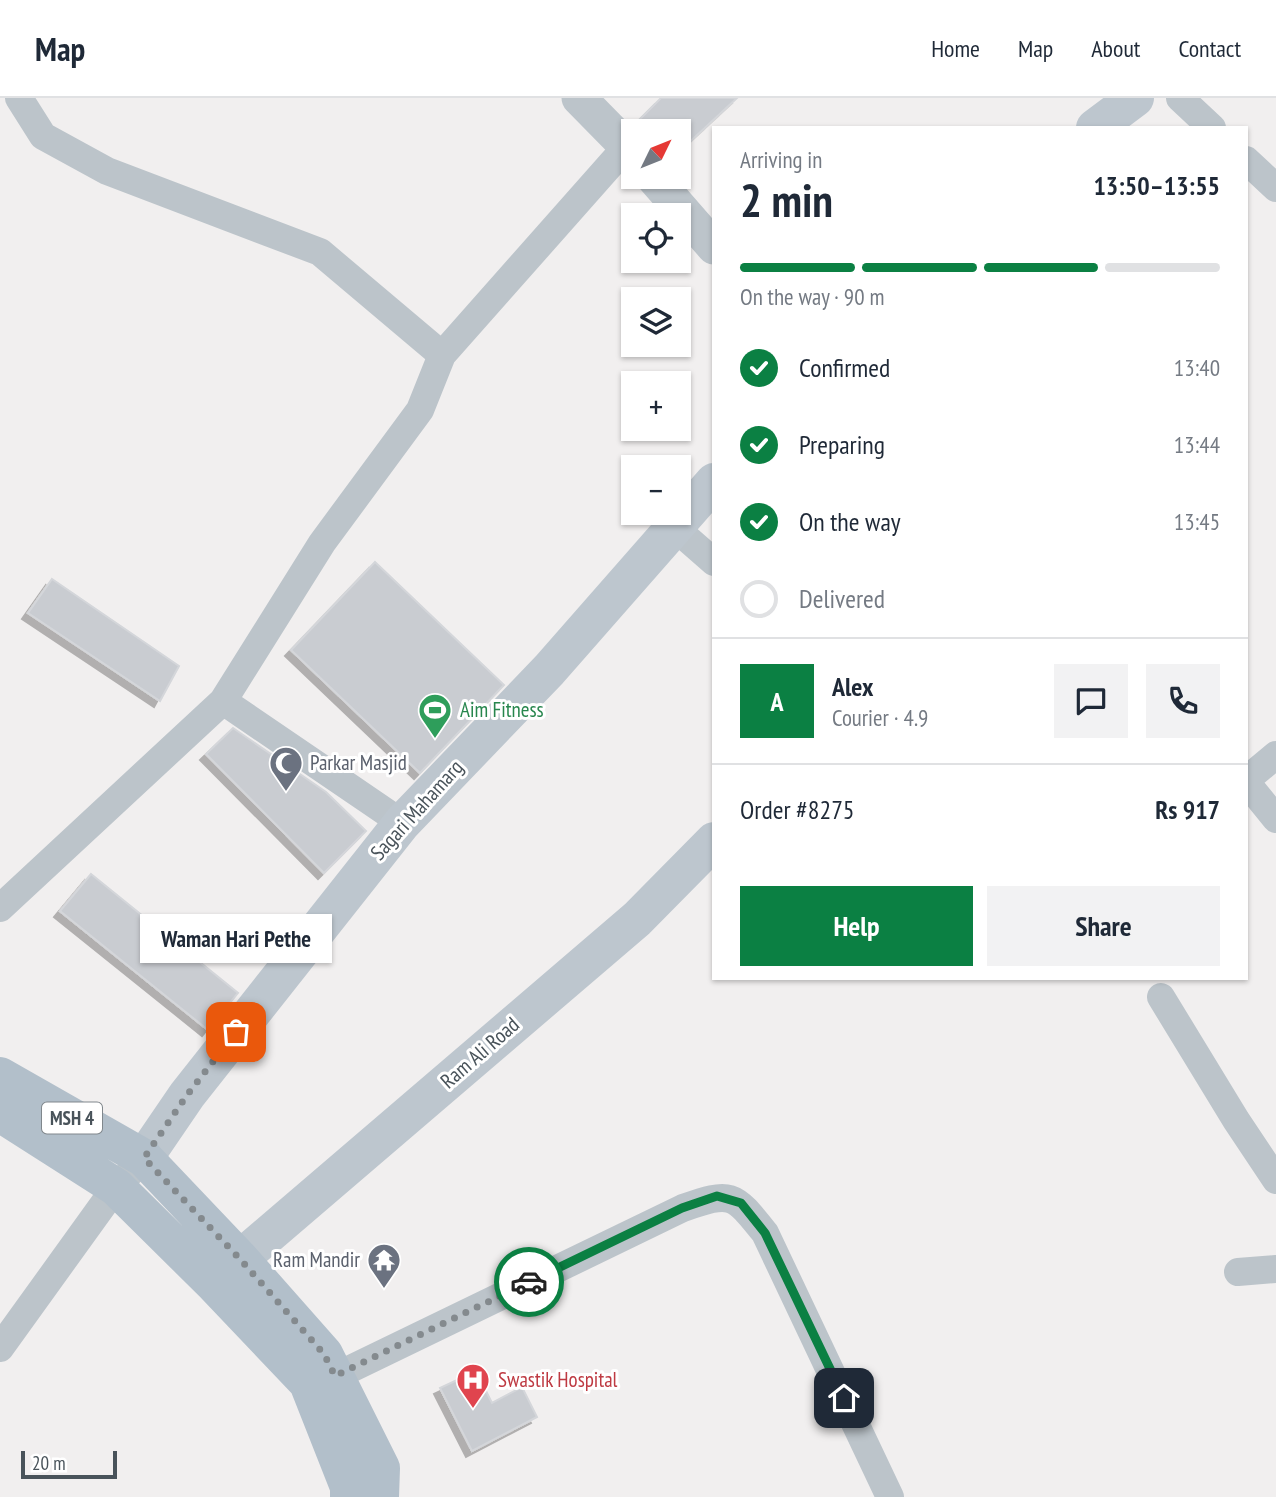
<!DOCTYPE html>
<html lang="en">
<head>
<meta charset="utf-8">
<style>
  :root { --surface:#fff; --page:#f2f2f3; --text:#1f2937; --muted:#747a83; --line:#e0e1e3; --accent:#0b8043 }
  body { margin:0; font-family:"PT Sans Narrow",sans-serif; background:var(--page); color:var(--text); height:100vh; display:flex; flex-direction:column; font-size:26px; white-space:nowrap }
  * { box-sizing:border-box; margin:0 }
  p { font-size:23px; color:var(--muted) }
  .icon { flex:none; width:38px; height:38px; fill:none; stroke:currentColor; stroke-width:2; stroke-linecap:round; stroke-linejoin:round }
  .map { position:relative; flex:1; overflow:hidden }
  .sheet { position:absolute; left:712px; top:28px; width:536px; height:854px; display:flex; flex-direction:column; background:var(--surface); border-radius:0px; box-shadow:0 2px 5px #0004 }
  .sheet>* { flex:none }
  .needle { width:46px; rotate:47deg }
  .controls { position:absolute; left:621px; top:21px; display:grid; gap:14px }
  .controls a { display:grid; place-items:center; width:70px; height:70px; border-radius:0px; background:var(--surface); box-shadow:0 2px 5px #0004; font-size:35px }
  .scale { position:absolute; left:21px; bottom:18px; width:96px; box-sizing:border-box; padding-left:7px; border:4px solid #49535a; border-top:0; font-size:19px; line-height:24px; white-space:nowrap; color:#49535a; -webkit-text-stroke:5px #fff; paint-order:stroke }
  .pin { position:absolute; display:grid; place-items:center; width:60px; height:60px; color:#fff; margin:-30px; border-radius:14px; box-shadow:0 4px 10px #0006 }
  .courier { position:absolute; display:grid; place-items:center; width:70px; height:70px; margin:-35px; border:5px solid #0b8043; border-radius:50%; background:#fff; color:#222; box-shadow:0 2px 9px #0007 }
  .bubble { position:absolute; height:49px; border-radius:0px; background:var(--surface); box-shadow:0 2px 5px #0004; font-size:23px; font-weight:800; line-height:49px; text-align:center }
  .summary em { font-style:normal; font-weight:800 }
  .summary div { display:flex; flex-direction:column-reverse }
  .summary { display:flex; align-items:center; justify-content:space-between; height:119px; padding:0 28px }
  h1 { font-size:46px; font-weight:800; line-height:52px }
  .bar { display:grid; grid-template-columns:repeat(4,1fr); gap:10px 7px; align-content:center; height:84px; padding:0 28px }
  .bar i { height:9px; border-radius:5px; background:var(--line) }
  .bar .current { background:var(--accent) }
  .bar p { grid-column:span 4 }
  .line { display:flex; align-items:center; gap:18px; padding:0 28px; border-top:2px solid var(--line) }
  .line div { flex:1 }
  .round { display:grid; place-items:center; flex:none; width:74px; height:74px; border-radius:0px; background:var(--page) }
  ol { padding:0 28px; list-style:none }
  li { display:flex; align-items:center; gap:21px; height:77px }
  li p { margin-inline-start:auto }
  li .icon { padding:7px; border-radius:50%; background:var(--accent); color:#fff; stroke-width:4 }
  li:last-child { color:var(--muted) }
  li i { width:38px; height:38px; border:4px solid var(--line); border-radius:50% }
  .cta { display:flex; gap:14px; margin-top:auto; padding:14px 28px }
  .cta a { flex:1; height:80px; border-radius:0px; background:var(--accent); color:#fff; font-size:28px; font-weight:800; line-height:80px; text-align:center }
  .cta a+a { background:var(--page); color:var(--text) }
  header { display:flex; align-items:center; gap:42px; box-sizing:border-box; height:98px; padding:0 35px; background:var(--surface); border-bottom:2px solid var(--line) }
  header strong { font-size:33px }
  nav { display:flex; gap:38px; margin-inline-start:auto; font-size:24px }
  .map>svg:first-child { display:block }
  .building { fill:#c9ccd1; stroke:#d4d6da; stroke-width:2; filter:url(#shadow) }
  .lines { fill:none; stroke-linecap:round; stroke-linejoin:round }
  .minor { stroke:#bcc4ca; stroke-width:28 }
  .tertiary { stroke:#bcc4ca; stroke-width:35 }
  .secondary { stroke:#bdc6ce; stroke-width:38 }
  .primary { stroke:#b2bfca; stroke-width:38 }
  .done { stroke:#848a8e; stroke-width:7; stroke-dasharray:0 12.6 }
  .route { stroke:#0b8043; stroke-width:9 }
  .labels { text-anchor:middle; stroke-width:6; stroke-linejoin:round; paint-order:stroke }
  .shield { fill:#fff; stroke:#80878c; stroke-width:2 }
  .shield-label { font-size:19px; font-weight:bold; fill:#49535a }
  .leisure-label { font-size:21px; fill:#27864d; stroke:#fff; text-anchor:start }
  .worship-label { font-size:21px; fill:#5b616d; stroke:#fff; text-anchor:start }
  .street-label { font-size:21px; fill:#49535a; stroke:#fff }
  .health-label { font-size:21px; fill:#be3a42; stroke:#fff; text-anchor:start }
</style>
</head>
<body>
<header>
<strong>Map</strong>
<nav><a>Home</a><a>Map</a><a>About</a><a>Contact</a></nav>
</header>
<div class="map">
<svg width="1276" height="1399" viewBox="0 0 1276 1399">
  <defs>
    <filter id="shadow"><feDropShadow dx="-6" dy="6" stdDeviation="0" flood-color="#0004"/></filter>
  </defs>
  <rect width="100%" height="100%" fill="#f1efef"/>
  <path class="building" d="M 661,0 L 737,0 L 679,54 L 679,33 L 640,33 L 634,27 Z
    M 375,464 L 504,587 L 420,675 L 291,552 Z
    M 52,481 L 179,568 L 160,603 L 28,515 Z
    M 233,630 L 326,694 L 366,733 L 324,775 L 206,656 Z
    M 91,776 L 238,895 L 208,932 L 60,813 Z
    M 476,1273 L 492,1305 L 522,1289 L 537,1319 L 472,1353 L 440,1290 Z"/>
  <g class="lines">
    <path class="minor" d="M 1180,0 L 1212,30
      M 1246,62 L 1276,90
      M 442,257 L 627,48
      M 674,429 L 714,464
      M 223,603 L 402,725
      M 1246,682 L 1276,657
      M 1246,684 L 1276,721
      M 0,810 L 223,603 L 322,445 L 420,312 L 442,257 L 320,154 L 107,73 L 43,38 L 19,0
      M 1161,899 L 1236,1022 L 1276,1082
      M 1238,1174 L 1276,1171
      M 0,1250 L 116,1089 L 144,1060
      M 336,1278 L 683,1110 C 732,1093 733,1095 765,1135 L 890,1399"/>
    <path class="tertiary" d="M 579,0 L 634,56
      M 653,79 L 714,149"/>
    <path class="secondary" d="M 1095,30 L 1135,0
      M 144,1060 L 187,997 L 402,725 L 549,572 L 714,384
      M 240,1161 L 637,821 L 714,743"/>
    <path class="primary" d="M 0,978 L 144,1060 L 240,1161 L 324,1256 L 381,1370 L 380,1399
      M 0,1015 L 116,1089 L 212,1184 L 308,1285 L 349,1389 L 349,1399"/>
  </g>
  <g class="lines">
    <path class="done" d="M 236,934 L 187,997 L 144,1060 L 240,1161 L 324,1256 L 335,1278 L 529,1184"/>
    <path class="route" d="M 529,1184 L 682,1110 L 717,1098 L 741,1105 L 765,1135 L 844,1300"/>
  </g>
  <defs>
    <symbol id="stadium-pin" viewBox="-11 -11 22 30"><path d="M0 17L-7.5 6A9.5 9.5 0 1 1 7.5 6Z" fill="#2e9e5b" stroke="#fff"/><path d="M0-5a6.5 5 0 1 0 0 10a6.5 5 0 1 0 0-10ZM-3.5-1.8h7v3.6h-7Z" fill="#fff"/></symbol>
    <symbol id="mosque-pin" viewBox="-11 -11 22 30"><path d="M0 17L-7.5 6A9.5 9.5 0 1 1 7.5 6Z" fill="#6b7280" stroke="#fff"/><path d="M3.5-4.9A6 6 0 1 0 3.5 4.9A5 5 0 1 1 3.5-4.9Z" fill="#fff"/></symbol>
    <symbol id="temple-pin" viewBox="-11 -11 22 30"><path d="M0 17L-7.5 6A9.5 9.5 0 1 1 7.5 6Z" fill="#6b7280" stroke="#fff"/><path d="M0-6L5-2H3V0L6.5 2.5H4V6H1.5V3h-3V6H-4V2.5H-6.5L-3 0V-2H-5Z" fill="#fff"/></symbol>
    <symbol id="hospital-pin" viewBox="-11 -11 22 30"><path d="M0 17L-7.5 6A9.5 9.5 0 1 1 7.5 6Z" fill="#e0444e" stroke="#fff"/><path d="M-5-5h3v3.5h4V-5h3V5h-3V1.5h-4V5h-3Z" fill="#fff"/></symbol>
  </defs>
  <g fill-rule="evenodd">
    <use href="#stadium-pin" x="416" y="593" width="38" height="52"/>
    <use href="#mosque-pin" x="267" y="646" width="38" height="52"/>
    <use href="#temple-pin" x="365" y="1143" width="38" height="52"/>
    <use href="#hospital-pin" x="454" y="1263" width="38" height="52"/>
  </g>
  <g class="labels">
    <rect class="shield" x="42" y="1004.5" width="60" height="31" rx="5"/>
    <g class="shield-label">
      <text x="72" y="1027">MSH 4</text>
    </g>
    <g class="leisure-label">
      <text x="460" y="619">Aim Fitness</text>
    </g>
    <g class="worship-label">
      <text x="310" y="672">Parkar Masjid</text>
      <text x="360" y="1169" text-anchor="end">Ram Mandir</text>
    </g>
    <g class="street-label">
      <text transform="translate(417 712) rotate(-48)" y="7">Sagari Mahamarg</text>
      <text transform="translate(480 955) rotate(-41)" y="7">Ram Ali Road</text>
    </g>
    <g class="health-label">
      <text x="498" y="1289">Swastik Hospital</text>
    </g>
  </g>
</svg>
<div class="controls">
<a><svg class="needle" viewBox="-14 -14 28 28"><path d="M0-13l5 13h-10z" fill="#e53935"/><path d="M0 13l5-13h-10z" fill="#747a83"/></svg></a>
<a><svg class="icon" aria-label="locate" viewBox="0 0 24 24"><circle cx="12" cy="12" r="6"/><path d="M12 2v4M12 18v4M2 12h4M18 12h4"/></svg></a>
<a><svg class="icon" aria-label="layers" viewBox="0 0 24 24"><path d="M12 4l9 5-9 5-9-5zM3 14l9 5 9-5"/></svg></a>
<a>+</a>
<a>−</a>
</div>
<div class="scale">20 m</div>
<div class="pin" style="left:236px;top:934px;background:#ea580c"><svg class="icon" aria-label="bag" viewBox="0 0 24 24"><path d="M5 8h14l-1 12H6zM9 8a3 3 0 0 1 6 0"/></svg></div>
<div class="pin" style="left:844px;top:1300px;background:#1f2937"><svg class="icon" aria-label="home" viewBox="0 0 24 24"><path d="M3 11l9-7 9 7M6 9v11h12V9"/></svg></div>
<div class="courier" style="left:529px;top:1184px"><svg class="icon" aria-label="car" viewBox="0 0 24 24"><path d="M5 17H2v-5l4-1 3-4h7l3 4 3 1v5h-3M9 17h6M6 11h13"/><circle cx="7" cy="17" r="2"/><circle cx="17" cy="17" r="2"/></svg></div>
<div class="bubble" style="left:140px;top:816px;width:192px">Waman Hari Pethe</div>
<section class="sheet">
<div class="summary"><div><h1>2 min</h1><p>Arriving in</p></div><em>13:50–13:55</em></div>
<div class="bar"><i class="current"></i><i class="current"></i><i class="current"></i><i></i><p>On the way · 90 m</p></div>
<ol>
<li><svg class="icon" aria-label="check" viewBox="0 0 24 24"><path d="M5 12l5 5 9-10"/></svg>Confirmed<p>13:40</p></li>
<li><svg class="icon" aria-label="check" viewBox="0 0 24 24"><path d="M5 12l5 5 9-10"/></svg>Preparing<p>13:44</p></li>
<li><svg class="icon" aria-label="check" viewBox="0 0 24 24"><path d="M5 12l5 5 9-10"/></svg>On the way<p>13:45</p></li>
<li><i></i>Delivered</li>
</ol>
<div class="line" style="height:126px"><b class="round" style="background:var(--accent);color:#fff">A</b><div><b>Alex</b><p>Courier · 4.9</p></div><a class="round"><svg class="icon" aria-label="chat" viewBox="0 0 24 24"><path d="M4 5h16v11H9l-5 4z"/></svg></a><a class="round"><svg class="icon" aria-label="phone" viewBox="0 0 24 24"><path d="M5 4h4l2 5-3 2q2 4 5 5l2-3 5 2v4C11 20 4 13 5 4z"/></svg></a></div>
<div class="line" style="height:91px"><div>Order #8275</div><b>Rs 917</b></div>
<div class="cta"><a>Help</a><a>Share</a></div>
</section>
</div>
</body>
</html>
